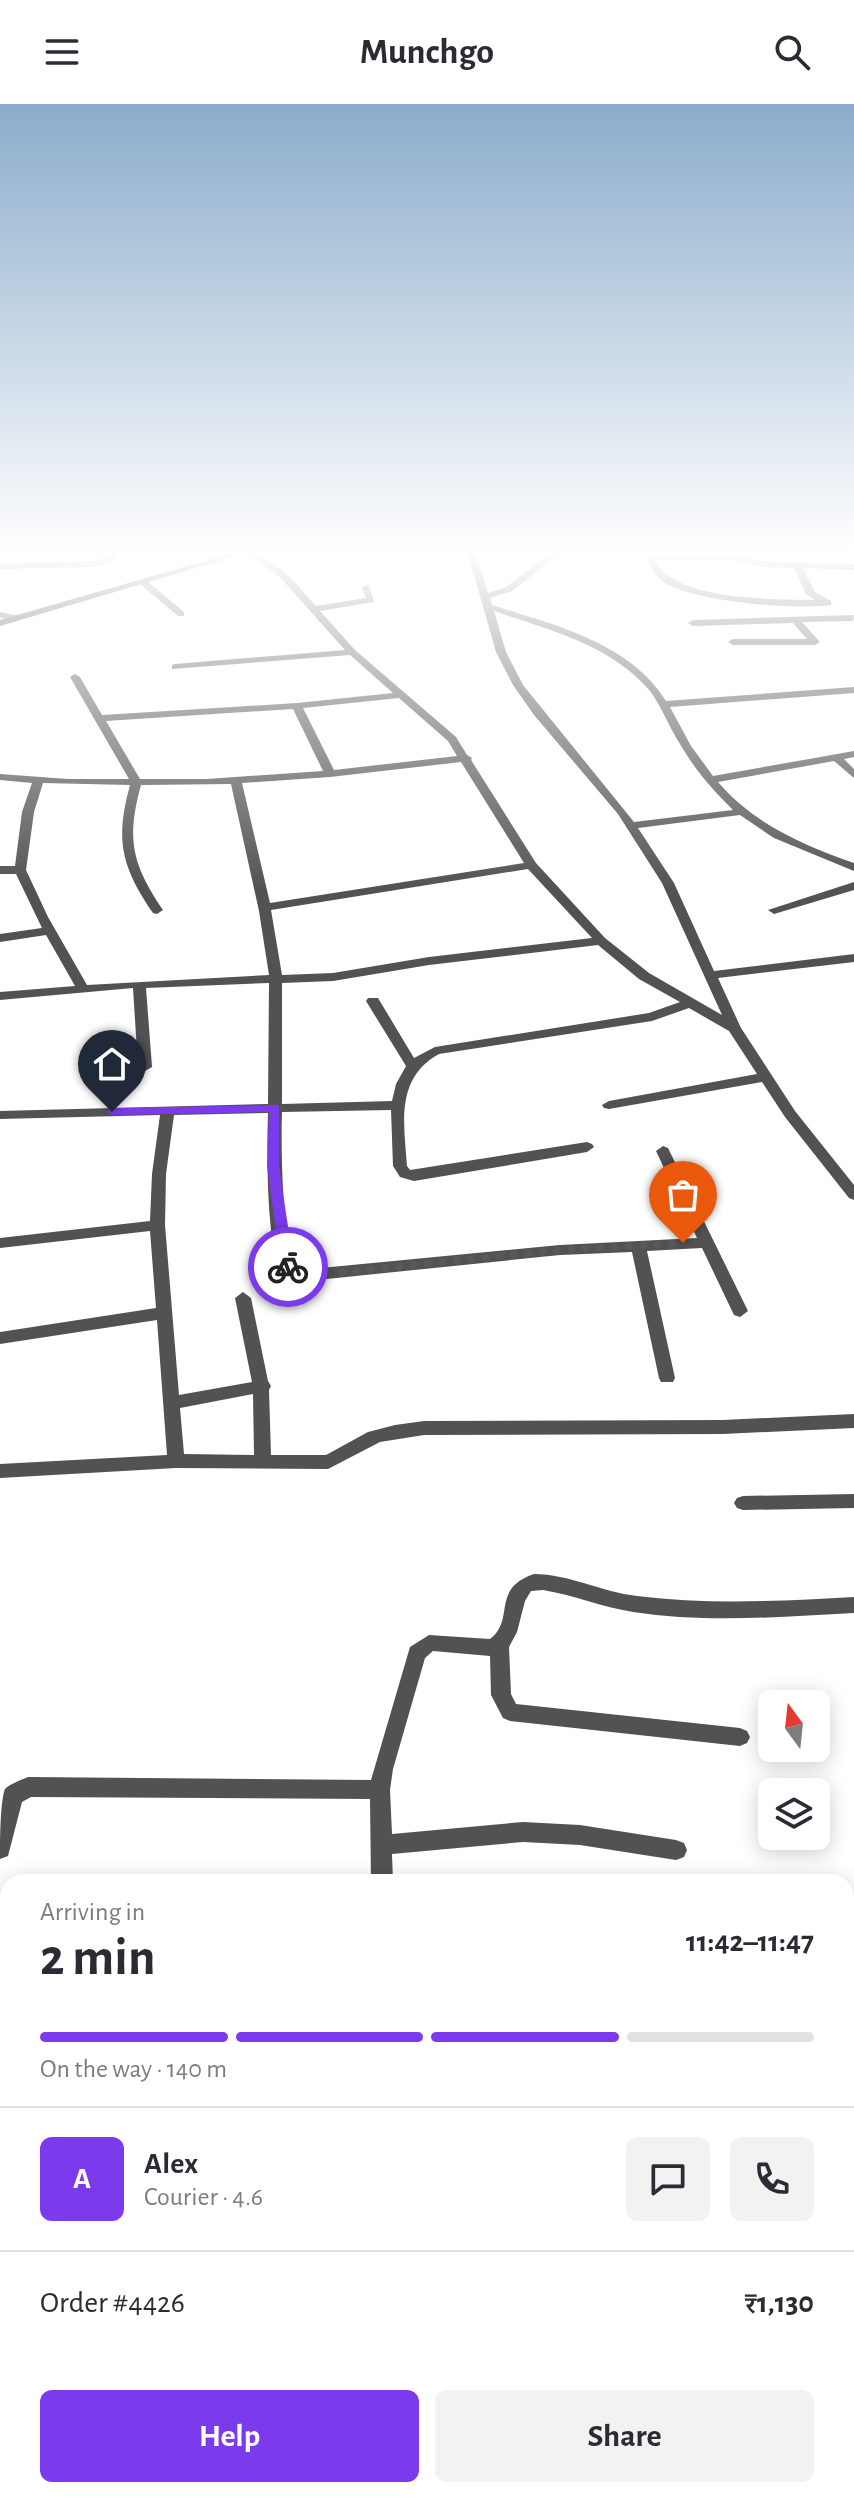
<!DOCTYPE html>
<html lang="en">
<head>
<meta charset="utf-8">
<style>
  :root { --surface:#fff; --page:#f2f2f3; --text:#2b2b33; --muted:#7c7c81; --line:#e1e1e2; --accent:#7c3aed }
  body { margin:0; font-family:"Alegreya Sans",sans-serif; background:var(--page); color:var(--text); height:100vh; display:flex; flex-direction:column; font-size:30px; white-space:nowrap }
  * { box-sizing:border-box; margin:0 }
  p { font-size:26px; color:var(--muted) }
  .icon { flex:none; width:44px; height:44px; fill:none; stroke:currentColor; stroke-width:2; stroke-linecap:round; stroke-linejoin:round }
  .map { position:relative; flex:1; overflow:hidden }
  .drawer { position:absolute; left:0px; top:1770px; width:854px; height:624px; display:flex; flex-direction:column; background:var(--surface); border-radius:24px 24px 0 0; box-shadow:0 4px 20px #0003 }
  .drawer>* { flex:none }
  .needle { width:52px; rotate:345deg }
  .tools { position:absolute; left:758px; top:1586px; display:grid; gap:16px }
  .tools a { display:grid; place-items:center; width:72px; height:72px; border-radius:12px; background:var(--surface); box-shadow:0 4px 20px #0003; font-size:40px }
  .pin { position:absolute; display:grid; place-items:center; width:68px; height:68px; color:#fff; margin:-82px -34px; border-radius:50% 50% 50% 0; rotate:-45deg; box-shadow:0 0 8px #0007 }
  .pin .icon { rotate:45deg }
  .courier { position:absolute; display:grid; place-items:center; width:80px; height:80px; margin:-40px; border:6px solid #7c3aed; border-radius:50%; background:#fff; color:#222; box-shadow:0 2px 10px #0007 }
  .overview em { font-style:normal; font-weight:700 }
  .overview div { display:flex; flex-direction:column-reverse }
  .overview { display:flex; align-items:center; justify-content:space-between; height:136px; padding:0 40px }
  h1 { font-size:52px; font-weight:700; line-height:60px }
  .bar { display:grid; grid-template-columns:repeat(4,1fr); gap:12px 8px; align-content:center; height:96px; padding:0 40px }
  .bar i { height:10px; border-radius:6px; background:var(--line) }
  .bar .active { background:var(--accent) }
  .bar p { grid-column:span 4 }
  .line { display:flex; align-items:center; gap:20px; padding:0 40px; border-top:2px solid var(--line) }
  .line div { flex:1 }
  .round { display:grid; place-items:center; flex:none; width:84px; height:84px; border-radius:12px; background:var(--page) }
  .button { display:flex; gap:16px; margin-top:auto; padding:16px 40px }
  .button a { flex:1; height:92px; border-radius:12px; background:var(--accent); color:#fff; font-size:32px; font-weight:700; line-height:92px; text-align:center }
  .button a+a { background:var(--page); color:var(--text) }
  header { display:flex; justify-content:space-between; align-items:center; height:104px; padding:0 40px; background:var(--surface); font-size:36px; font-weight:700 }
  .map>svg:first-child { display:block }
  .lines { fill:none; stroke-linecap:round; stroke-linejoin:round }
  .minor { fill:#525252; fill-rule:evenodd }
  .secondary { fill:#1f1f1f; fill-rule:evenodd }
  .route { fill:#7c3aed }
  .done { stroke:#595959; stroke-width:8; stroke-dasharray:0 14.4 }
</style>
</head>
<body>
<header><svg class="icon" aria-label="menu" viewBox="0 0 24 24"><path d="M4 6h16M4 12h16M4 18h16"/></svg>Munchgo<svg class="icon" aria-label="search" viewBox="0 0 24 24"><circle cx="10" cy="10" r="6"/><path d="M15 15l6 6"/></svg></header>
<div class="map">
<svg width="854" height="2394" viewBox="0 0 854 2394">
  <rect width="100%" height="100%" fill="#fff"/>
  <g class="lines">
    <path class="minor" d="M 110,450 L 119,450 L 111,458 L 96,463 L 0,465 L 0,459 L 95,457 Z
      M 246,450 C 276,450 297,482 316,502 L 366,494 L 362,483 L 369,481 L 374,498 L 320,507 L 355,546 L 456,633 L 467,651 L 472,654 L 471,656 L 536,759 L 605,834 L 649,869 L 722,911 L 662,779 L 618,710 L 534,611 L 513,581 L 496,548 L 468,450 L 476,450 L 488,489 L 506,483 L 549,450 L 559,450 L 512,487 L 490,494 L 492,501 C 554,521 629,538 666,597 L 854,583 L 854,589 L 670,603 L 691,642 L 713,672 L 854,647 L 854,653 L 844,655 L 854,665 L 854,674 L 834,657 L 718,678 C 754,720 803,741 854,759 L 854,767 L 774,734 L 740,711 L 638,724 L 674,779 L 714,867 L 854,850 L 854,858 L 718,874 L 741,924 L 795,1007 L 854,1081 L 854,1096 L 849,1094 L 785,1013 L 762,978 L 609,1005 L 604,1004 L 602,1001 L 609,997 L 757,970 L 729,927 L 689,904 L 652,917 L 439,950 C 395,974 404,1020 407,1062 L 410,1066 L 587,1038 L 592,1040 L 594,1043 L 587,1048 L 414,1077 L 400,1073 L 393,1062 L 391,1006 L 282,1008 C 281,1035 281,1151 300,1166 L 560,1141 L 697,1134 L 656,1047 L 663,1042 L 668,1044 L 748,1207 L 740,1213 L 734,1211 L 702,1144 L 647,1147 L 675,1274 L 673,1278 L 661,1278 L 659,1274 L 632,1148 L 560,1151 L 307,1177 C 298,1177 290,1176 284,1170 C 265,1151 267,1038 268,1009 L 174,1011 L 166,1070 L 165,1121 L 179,1291 L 252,1278 L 235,1194 L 243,1188 L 251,1194 L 268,1277 L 271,1282 L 269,1286 L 271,1351 L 326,1351 L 368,1328 L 395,1321 L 424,1317 L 723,1316 L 854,1310 L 854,1324 L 723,1330 L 424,1331 L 380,1338 L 328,1365 L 176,1364 L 0,1374 L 0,1360 L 167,1351 L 157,1216 L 0,1240 L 0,1228 L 156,1204 L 150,1127 L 0,1144 L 0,1134 L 150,1117 L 152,1070 L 160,1011 L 0,1015 L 0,1007 L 268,1000 L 269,879 L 146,884 L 152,963 L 145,967 L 138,963 L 133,884 L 0,896 L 0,888 L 75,882 L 46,831 L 0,838 L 0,830 L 42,824 L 16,770 L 0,770 L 0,762 L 15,762 L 22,708 L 32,679 L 0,676 L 0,670 L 68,675 L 129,675 L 70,573 L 75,570 L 80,573 L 102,611 L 297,599 L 393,589 L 350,551 L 172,565 L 172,561 L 175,560 L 345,546 L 277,470 ZM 494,507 C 547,525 612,541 650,587 C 662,603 669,623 680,640 C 695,666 712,685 733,706 L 634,718 L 523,581 L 506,548 ZM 399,594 L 448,637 L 457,652 L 334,666 L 303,604 ZM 293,605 L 323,667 L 207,675 L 140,675 L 106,617 ZM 461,658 L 524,759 L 270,799 L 242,679 L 330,673 ZM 43,679 L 130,681 C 115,736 121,762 153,809 L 157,810 L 163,806 C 132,760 126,735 141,681 L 231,680 L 259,807 L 269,871 L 87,881 L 48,813 L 26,766 L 34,708 ZM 528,765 L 592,834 L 429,853 L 333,869 L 282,871 L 271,806 ZM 598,841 L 639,875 L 680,898 L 649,909 L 435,943 L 414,954 L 378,894 L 368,894 L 366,897 L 406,962 L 396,980 L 392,997 L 282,1000 L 282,879 L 333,877 L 429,861 ZM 253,1290 L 254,1351 L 184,1350 L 180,1304 Z
      M 646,450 L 743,451 L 761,457 L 854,460 L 854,466 L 803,464 L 815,488 L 831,497 L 831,501 C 793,506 697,498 665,479 C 654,472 647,459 646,450 ZM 656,456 L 742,457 L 760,463 L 794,464 L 806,490 L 815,496 C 776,495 672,497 656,456 Z
      M 140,476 L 146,476 L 184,508 L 184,512 L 178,512 L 140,480 Z
      M 0,508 L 24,513 L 19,516 L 0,514 Z
      M 854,511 L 853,517 L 802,518 L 820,538 L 815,541 L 733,541 L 728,538 L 733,535 L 807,535 L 793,519 L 693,522 L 688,519 L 693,516 Z
      M 854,778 L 854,786 L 774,810 L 768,806 Z
      M 854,1390 L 854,1404 L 743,1406 L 737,1404 L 734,1399 L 737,1394 L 743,1392 Z
      M 534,1470 C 569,1470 602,1488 637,1492 C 709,1501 782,1497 854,1493 L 854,1509 C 781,1513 705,1519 633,1508 C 602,1503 573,1491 543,1486 L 531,1487 L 525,1497 L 517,1528 L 509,1543 L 511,1590 L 516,1600 L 740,1624 L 747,1627 L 750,1633 L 747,1639 L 740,1642 L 510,1617 L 503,1614 L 491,1591 L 490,1552 L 433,1547 L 425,1554 L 393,1665 L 390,1686 L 392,1730 L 523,1718 L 580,1721 L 676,1736 L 684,1739 L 687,1746 L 684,1753 L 676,1756 L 580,1741 L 523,1738 L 392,1750 L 393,1778 L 371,1778 L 370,1695 L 31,1693 L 22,1698 L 8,1752 L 0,1755 C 0,1740 0,1697 5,1685 C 10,1680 21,1676 28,1673 L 371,1676 L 410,1543 L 429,1531 L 490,1535 C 516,1515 490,1485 534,1470 Z
      M 0,1869 L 8,1869 L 8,1891 L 0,1891 Z
      M 8,2082 L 8,2106 L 0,2107 L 0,2083 Z
      M 846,2136 L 854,2136 L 854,2162 L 846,2162 Z
      M 485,2386 L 513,2386 L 513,2394 L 485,2394 Z
      M 632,2386 L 660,2386 L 661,2394 L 633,2394 Z"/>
    <path class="secondary" d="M 229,450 L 243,450 L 0,522 L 0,516 Z"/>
  </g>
  <linearGradient id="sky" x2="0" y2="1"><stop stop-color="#8baccb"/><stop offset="0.57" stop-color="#fff"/><stop offset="1" stop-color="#fff" stop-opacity="0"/></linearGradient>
  <rect width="854" height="785" fill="url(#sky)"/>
  <path class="route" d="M 279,1001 L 279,1062 L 294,1163 L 288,1168 L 281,1163 L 267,1062 L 269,1008 L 112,1011 L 106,1008 L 112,1004 Z"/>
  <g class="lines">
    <path class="done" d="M 288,1163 L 296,1171 L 307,1172 L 560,1146 L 683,1139"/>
  </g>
</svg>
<div class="tools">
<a><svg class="needle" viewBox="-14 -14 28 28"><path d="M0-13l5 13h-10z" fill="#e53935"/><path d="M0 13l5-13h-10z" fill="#7c7c81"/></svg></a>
<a><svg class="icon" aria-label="layers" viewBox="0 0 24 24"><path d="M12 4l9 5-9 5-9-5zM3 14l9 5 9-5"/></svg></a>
</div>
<div class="pin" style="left:683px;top:1139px;background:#ea580c"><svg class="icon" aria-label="bag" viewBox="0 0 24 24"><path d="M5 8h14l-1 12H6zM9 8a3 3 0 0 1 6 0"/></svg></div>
<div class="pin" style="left:112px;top:1008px;background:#1f2937"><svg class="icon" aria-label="home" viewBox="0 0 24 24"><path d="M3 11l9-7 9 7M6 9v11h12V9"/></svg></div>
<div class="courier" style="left:288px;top:1163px"><svg class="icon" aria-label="bike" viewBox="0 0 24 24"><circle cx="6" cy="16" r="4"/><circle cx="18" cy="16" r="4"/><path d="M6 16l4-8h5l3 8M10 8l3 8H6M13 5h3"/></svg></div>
<section class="drawer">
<div class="overview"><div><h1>2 min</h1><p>Arriving in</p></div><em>11:42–11:47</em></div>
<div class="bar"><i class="active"></i><i class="active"></i><i class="active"></i><i></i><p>On the way · 140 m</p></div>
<div class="line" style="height:144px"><b class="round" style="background:var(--accent);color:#fff">A</b><div><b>Alex</b><p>Courier · 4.6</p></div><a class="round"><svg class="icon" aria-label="chat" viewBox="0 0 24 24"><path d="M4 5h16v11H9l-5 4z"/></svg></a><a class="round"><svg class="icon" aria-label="phone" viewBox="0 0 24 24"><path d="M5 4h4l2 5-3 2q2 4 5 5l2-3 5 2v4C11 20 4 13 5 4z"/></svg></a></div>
<div class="line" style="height:104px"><div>Order #4426</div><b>₹1,130</b></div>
<div class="button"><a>Help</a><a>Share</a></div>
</section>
</div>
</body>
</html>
